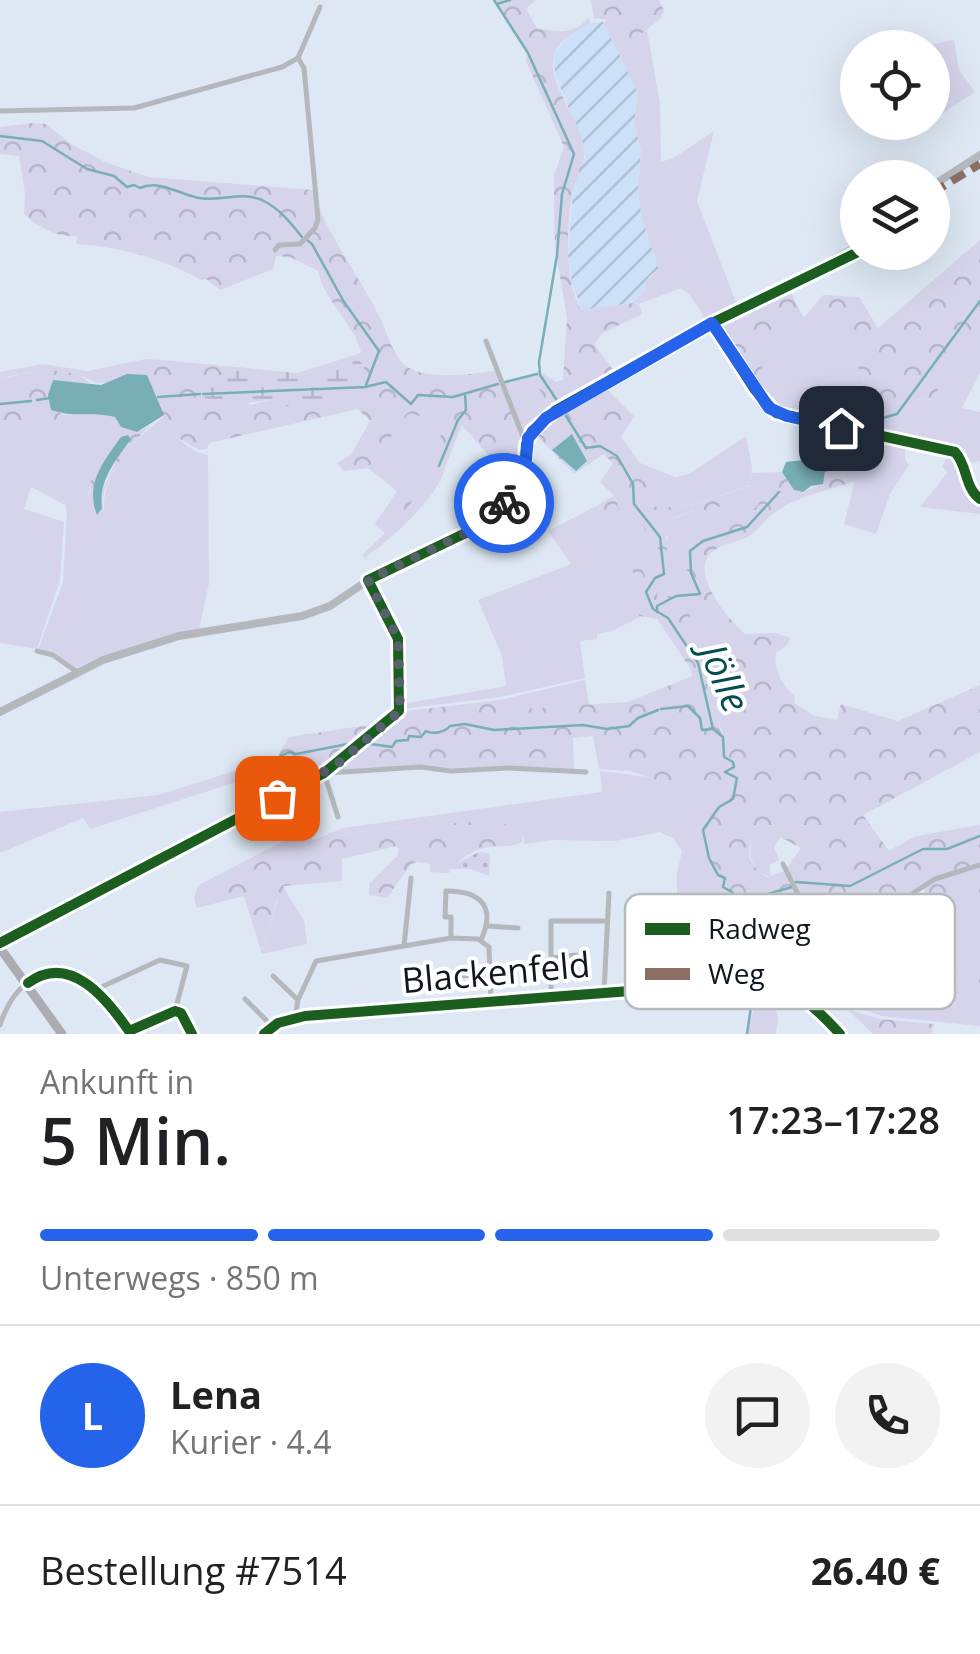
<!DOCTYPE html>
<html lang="de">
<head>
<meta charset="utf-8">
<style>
  :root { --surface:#fff; --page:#f2f2f2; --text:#202124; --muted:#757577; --line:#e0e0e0; --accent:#2563eb }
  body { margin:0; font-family:"Open Sans",sans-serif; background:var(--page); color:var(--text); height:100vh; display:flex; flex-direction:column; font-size:38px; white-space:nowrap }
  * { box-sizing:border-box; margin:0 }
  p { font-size:32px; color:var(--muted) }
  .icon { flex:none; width:55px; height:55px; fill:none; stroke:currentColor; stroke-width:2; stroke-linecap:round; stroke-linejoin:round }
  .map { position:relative; height:1034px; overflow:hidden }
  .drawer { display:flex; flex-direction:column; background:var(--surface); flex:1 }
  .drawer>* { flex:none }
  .fabs { position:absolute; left:840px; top:30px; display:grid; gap:20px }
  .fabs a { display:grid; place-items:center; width:110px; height:110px; border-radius:50%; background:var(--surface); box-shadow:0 10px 40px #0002; font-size:50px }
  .pin { position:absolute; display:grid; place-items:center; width:85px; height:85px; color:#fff; margin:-42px; border-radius:20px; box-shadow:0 5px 15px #0006 }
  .courier { position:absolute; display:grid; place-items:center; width:100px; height:100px; margin:-50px; border:8px solid #2563eb; border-radius:50%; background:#fff; color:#222; box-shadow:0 2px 12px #0007 }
  .headline em { font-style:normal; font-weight:600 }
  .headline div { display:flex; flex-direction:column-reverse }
  .headline { display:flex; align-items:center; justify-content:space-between; height:170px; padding:0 40px }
  h1 { font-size:65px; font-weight:600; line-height:75px }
  .bar { display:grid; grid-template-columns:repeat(4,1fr); gap:15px 10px; align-content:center; height:120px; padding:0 40px }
  .bar i { height:12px; border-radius:8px; background:var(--line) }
  .bar .selected { background:var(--accent) }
  .bar p { grid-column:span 4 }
  .line { display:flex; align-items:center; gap:25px; padding:0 40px; border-top:2px solid var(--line) }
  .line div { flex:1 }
  .round { display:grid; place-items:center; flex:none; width:105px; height:105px; border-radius:52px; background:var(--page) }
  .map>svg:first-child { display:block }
  .industrial { fill:url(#industrial-furrows) }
  .green { fill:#d5d4eb; fill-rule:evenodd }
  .forest { fill:url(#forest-crowns); fill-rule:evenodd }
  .wetland { fill:url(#wetland-marsh) }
  .park { fill:url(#park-dots) }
  .water { fill:#78afb6 }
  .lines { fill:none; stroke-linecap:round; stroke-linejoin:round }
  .stream { stroke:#78afb6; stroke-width:2.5 }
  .minor { stroke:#b4b7bc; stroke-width:5 }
  .tertiary { stroke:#b4b7bc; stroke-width:8 }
  .secondary { stroke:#abadb3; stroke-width:9 }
  .quiet { stroke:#8d6e63; stroke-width:8; stroke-dasharray:15 8; stroke-linecap:butt }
  .cycleway-casing { stroke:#fff; stroke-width:16 }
  .cycleway { stroke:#1b5e20; stroke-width:10 }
  .done { stroke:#57616b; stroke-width:10; stroke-dasharray:0 18 }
  .route { stroke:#2563eb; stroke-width:12 }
  .labels { text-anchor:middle; stroke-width:8; stroke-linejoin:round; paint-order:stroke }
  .street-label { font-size:35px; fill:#0f1821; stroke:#fff }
  .water-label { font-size:38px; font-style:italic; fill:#034c4f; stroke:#fff }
  .key { fill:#fff; stroke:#b7babc; stroke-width:2.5 }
  .key-label { font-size:28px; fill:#0f1821 }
</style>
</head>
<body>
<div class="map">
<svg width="980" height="1034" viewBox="0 0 980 1034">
  <defs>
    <pattern id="industrial-furrows" width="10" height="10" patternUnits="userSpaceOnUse" patternTransform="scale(2.5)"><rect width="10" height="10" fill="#cce1f8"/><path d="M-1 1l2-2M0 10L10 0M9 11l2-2" fill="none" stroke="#aec0d4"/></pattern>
    <pattern id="forest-crowns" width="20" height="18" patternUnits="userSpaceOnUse" patternTransform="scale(2.5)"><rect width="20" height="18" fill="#d5d4eb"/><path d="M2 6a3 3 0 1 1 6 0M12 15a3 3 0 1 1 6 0" fill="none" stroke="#b6b5c9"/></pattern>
    <pattern id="wetland-marsh" width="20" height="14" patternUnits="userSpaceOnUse" patternTransform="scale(2.5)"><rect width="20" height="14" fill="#d5d4eb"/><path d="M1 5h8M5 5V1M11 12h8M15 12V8" fill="none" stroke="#b6b5c9"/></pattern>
    <pattern id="park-dots" width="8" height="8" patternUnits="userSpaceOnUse" patternTransform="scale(2.5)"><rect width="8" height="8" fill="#d5d4eb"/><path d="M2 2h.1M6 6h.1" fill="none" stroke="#b6b5c9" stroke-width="1.8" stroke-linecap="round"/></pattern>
  </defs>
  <rect width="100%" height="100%" fill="#dde8f4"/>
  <path class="industrial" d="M 603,22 L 637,90 L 635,126 L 641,151 L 638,190 L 642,219 L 659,269 L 650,276 L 645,282 L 646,290 L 633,303 L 582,310 L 572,283 L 568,256 L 573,190 L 585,157 L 581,138 L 556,77 L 553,56 L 565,39 L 590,23 Z"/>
  <path class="green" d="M 609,20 L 618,46 L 623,49 L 647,30 L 660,104 L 661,162 L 675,157 L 714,131 L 697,201 L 737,305 L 707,321 L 689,294 L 681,288 L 639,304 L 633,303 L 646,290 L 645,282 L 659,269 L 642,219 L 638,190 L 641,151 L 635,126 L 637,90 L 603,22 Z
    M 954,40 L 959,70 L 975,92 L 933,120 L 932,48 L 918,47 Z
    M 823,295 L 864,380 L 849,422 C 800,415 785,424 751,381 Z
    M 980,333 L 980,373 L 962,408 L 980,412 L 980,461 L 964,464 L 958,448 L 898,438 L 895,420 L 916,400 L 931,399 Z
    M 146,359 L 162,360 L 151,371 L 127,370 L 123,378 C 86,389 100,379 71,373 C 46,368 23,372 0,379 L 0,372 L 43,364 L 87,371 Z
    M 531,379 L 543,395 L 547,412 L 525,436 L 505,387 Z
    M 97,412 L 115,417 L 88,494 L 104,509 C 102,473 136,437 164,417 C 169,435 191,452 208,455 L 209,583 L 199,629 L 95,659 L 76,668 L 54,654 L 38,650 L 63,582 L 67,512 L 65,505 L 31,487 L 24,509 L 64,522 L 60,580 L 37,649 L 0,643 L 0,467 L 34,420 L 43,424 L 37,433 L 44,428 L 58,425 L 65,415 Z
    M 408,414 L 446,420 L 428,479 L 390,525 L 429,482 L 436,468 L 445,467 C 441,495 389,541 366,557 L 367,561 L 362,555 L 385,533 L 375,524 L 397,491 L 368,468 Z
    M 866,435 L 905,443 L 905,459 L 909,465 L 890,494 L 876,534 L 844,524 Z
    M 746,436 L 752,467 L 751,485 C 713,496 687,513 647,505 L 643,496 L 655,493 L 650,488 L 652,480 L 670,484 L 675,477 L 689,474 Z
    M 956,457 L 968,492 L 980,501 L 980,514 L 920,507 L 948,472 L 942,467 L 946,459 Z
    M 613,463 L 622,473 L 658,548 L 665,546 L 672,519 L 694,511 L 698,532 L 716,515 L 704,508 L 733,505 L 757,493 L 768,493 C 761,501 754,513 746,520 C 725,536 698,535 675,546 C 688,572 710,605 696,633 L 714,630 L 726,639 L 722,658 L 739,690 L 739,693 L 732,694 L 728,734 L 722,731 L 690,643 L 690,593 L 676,593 L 657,600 L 654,580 L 648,589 L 615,497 L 600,482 Z
    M 596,506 L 618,544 L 626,547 L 634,578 L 631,579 L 640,617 L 612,631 L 597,634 L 597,639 L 580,641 L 585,678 L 500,697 L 402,709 L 402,704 L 506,686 L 502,656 L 478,600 L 571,564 L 548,531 Z
    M 585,680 L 589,705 L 520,709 L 500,700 Z
    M 276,758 L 268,772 L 90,829 L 83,818 L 0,853 L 0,812 L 158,795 Z
    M 600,771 L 656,778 L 716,800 L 720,807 L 704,830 L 709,856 L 726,876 L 724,882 L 730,890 L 729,894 L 698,896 L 701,928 L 707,946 L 700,940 L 694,913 L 677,905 L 677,874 L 682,851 L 673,838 L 660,832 L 615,841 L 553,840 L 524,844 L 523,834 L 468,822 L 344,833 L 343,828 L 602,792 Z
    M 755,823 L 782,835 L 774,847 L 779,860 L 769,865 L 771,877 C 743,867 750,848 755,823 Z
    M 308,828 L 313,841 L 197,888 L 199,885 Z
    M 894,890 L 913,896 L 913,920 L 936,919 L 935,907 L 980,901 L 980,962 L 962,973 L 903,963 L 879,963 L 866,974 L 894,969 L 937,974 L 945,988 L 960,985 L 980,997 L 980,1026 L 881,1016 L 862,1009 L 861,976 L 825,990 L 832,999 L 775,979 L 754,976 L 746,942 L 758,927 L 759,912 L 804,909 L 803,901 L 860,900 ZM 805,924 L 817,924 L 814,954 L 808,964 L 792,958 L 790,932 L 804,931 Z
    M 288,895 L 304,920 L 307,944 L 262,954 L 278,898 Z"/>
  <path class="forest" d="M 493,0 L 536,0 L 526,9 L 537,28 C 558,32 574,35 589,17 L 590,23 C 576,33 555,40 553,59 C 551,92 583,120 584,153 C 585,166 576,178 573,190 C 567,221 563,284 582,310 L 633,303 L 639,304 L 642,314 L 603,333 L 594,344 L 617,375 L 547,412 L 543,395 L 531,379 L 505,387 L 504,383 L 540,372 L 556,382 L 563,380 L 567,318 L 555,246 L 554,212 L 554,175 L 564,147 L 526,61 L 527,52 Z
    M 591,0 L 659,0 L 664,11 L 660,19 L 623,49 L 618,47 L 609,20 L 594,18 Z
    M 31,123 L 46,124 L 71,144 L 105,162 L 148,177 L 313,190 C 327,237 361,277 382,322 C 388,336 395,361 409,368 C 433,380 470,374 495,371 L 522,437 L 520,482 L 516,487 L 462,425 L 445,467 L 436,468 L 429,482 L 391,526 L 405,503 L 428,479 L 445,420 L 408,414 L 368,468 L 344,471 L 337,463 L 351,455 L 370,421 L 358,409 L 209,443 L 207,449 L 199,450 L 168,432 L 147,375 L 123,378 L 127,370 L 151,371 L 162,360 L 247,368 L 224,378 L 250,405 L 272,400 L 345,401 L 364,366 L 355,355 L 361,352 C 353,321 325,303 318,271 L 290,257 L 276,256 L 273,269 L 220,290 L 206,279 L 201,280 C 162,258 121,247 76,244 L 77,236 C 57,238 38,227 24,214 L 25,194 L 19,156 L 0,154 L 0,127 Z
    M 980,240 L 980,333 L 931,399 L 916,400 L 895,420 L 901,427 L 898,438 L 799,418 L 802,415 L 849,422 L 864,380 L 823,295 L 859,297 L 878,328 Z
    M 787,286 L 804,318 L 751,381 L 716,325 Z
    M 45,369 L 78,374 L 90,383 L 53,381 L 51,410 L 65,415 L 57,425 L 38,432 L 43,424 L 34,420 L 0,467 L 0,379 Z
    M 605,387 L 634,416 L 621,437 L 640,463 L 675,477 L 670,484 L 652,481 L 650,488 L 656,493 L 644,496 L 647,505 C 687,513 712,497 750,486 L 752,473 L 782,472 L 794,490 L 803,492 L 822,484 L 817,469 L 826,462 L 825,458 L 812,458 L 820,455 L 825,446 L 834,445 L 844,430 L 866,435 L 855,481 C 830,490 797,496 775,512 C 766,518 760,528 752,534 C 740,543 720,543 710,554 C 690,575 730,621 745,634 L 776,633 L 790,638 L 788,644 L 776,653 C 773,668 783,687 795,696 L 794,703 L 815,716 L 837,720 L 841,704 L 898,721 L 980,685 L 980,752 L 863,815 L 889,851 L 916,836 L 980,825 L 980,901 L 935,907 L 923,889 L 902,903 L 894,890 L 860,900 L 822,899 L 822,896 C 804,892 766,889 759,912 C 755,925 756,931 746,942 L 746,915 L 729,894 L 730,890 L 725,889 L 726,876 L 718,874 L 709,855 L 704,830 L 719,808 L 716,800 L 630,771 L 599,769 L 593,736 L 573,738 L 574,771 C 493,766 411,767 330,772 L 362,750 L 406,711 L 500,700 L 521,709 L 628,702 L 692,676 L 690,668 L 657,619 L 639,616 L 631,578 L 634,577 L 626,548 L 618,544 L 596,506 L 614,496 L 640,559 L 648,588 L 658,577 L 657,600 L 676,593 L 690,593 L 690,643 L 697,651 L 721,731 L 728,734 L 727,692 L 728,687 L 732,694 L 739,693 L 735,677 L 722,671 L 726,639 L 714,630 L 695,634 C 710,606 688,572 674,546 C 717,526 735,538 767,493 L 757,493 L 733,505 L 706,508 L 717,515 L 698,532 L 693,511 L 673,518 L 678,531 L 666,536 L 667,552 L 658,549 L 631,508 L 622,473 L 604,454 L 574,474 L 534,433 L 553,415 ZM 756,824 L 801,848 L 785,871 L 767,877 C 741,860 749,850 756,824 Z
    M 115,417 L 121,427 L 137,432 L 151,425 C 133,442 112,467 104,492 C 102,500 104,508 101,516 L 96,518 C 75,496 107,442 115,417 ZM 121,437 L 116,461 L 100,496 L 98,473 Z
    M 383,720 L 383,723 L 349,746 L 322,773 L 268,772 L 289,737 L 368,725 Z
    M 468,822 L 516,825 L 523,834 L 522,842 C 508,849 495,844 481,849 C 469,852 452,865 449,873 L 430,872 L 430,864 L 417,862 L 411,864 L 387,898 L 369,895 L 369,884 L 398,855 L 399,849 L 396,846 L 342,859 L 342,881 L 283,886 L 288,895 L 277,899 L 262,954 L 244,896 L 197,908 L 194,899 L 197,888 L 343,828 L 345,833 Z
    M 980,962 L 980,997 L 960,985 L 945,988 L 937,981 L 937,974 C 912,966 886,967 862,975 L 862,1009 L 832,999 L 825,990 L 837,977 L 862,975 L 879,963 L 903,963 L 962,973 Z
    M 755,984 L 768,986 L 778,1018 L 776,1034 L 748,1034 L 755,1002 Z
    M 847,1009 L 880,1019 L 934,1024 L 931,1034 L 873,1034 Z"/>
  <path class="wetland" d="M 355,355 L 364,366 L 365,387 L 345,401 L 317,404 L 287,406 L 271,400 L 235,404 L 205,398 L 206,382 L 247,368 L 297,373 Z"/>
  <path class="park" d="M 479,852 L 490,853 L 489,876 L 471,869 L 452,869 L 452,866 Z"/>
  <path class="water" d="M 127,374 L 147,375 L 164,415 L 137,432 L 121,427 L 115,417 C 93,411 72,418 51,410 L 48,395 L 53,380 L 101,385 Z
    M 572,434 L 587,461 L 576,471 L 552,450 Z
    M 128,435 L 131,439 C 116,460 98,481 102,508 L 97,515 C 85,484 103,462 121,437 Z
    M 820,458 L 827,462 L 817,469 L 825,471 L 823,484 L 811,486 L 803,492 L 794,490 L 782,472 L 786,462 Z"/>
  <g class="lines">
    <path class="stream" d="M 494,0 L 528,53 L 574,154 L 562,194 L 557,255 L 539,362 L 540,375 L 556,399
      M 497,4 L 510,0
      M 0,136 L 42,141 L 87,169 L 114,176 L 127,187 L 134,185 L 140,188 C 159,179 181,195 199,198 C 221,202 241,191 262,200 C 280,209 290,222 302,237
      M 307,240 L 312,244 L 344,302 L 379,351 L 366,385
      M 505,382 L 537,374
      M 203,394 L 365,387 L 386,382 L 411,404 L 418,395 L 453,397 L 498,384
      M 158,397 L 200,394
      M 37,400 L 50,398
      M 0,404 L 31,401
      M 566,416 L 586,448 L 600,446 L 617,456 L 633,484 L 634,504 L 660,537 L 664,574 L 655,578 L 646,592 L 653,609 L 668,618 L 698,663 L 713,729 L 723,737 L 724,757 L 733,762 L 734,767 L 725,772 L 737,778 L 733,799 L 719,807 L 703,830 L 709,858 L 718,875 L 725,878 L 723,887 L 732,892 L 747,913 L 745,941 L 754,977
      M 862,427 L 865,423 L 897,414 L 980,301
      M 439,466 L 458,420 L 466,410 L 465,394
      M 826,471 L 857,433
      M 657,612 L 657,606 L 676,596 L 700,594 L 691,573 L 690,551 L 703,541 L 747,527 L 779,492
      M 661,709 L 688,706 L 700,718 L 702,730 L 712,729
      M 366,747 L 371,744 L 392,747 L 396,741 L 408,740 L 409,736 L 421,737 L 426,731 C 433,735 445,732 450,726 L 465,724 L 494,730 L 583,725 L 607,729 L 629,726 L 638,718 L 658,710
      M 276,761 L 280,761 L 281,756 L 289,752 L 296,754 L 353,743
      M 796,882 L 850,886 L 923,849 L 947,849 L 980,836
      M 743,901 L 792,887
      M 747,1034 L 754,987"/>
    <path class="minor" d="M 0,111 L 134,108 L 282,67 L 298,58 L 320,7
      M 275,250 L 279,245 L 300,244 L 315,228 L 318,219 L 304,68 L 298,58
      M 713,325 L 755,390 L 776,413 L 955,452 C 968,466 964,487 980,499
      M 486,341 L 525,442
      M 37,651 L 53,655 L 77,672
      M 324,773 L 338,817
      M 327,773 L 420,767 L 451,771 L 509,768 L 586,772
      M 783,864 L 799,896 L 806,923 L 885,911 L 935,879 L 980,865
      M 487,926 L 518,928
      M 451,938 L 451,917 L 445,917 L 446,891 C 479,891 497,905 481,940
      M 0,943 L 324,773 L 390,721 L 399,711 L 398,639 L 368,580
      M 404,946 L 411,878
      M 551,958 L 576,955
      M 433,972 L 439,975 L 492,976
      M 273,976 L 298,1000
      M 97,989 L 160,960 L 187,966 L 175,1011 L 129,1031
      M 604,992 L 609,893
      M 551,997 L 551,921 L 607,921
      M 245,999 L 272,1026
      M 295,1017 L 298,1000 L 316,961 L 451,938 L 478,939 L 489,947 L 491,1002
      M 0,1025 C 16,977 52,957 96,989 C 110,999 120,1019 130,1033"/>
    <path class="tertiary" d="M 932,186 L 980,155
      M 0,712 L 103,660 L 179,636 L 302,616 L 330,606 L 373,577 L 483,523 L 524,480 L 528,438 L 556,410 L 858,246
      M 264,1034 L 278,1023 L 305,1016 L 760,981 C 792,984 819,1011 840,1034"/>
    <path class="secondary" d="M 0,948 L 62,1034"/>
    <path class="quiet" d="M 932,193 L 980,164"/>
    <defs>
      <path id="cycleway" d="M 712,323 L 755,390 L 776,413 L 955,452 C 968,466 964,487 980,499
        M 0,943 L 324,773 L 399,711 L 398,639 L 368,580 L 474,529 L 493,515 L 524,480 L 526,445 L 532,431 L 556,410 L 712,323 L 858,252
        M 28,983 C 70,952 107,999 129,1031 L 175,1011 L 181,1013 L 192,1034
        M 264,1034 L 278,1023 L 305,1016 L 760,981 C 792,984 819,1011 840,1034"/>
    </defs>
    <use href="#cycleway" class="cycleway-casing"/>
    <use href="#cycleway" class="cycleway"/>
  </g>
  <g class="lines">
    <path class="done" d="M 277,798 L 336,765 L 400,711 L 398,639 L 368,580 L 474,529 L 504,503"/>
    <path class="route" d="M 504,503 L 524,480 L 528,438 L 546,418 L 712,323 L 769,408 L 787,416 L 841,428"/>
  </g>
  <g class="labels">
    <g class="street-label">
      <text transform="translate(496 973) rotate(-5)" y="12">Blackenfeld</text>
    </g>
    <g class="water-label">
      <text transform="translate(724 678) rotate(67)" y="13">Jölle</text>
    </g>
  </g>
  <rect x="625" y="894" width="330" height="115" rx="15" class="key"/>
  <rect x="645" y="923" width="45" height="12" fill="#1b5e20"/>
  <rect x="645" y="968" width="45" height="12" fill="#8d6e63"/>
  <g class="key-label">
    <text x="708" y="939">Radweg</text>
    <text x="708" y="984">Weg</text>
  </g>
</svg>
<div class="fabs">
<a><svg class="icon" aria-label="locate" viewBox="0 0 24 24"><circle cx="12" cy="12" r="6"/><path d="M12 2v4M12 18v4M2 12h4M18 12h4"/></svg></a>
<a><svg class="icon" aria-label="layers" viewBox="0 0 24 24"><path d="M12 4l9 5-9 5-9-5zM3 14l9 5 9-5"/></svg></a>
</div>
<div class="pin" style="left:277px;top:798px;background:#ea580c"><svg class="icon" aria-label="bag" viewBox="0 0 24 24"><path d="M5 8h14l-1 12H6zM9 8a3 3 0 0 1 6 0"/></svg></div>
<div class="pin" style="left:841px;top:428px;background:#1f2937"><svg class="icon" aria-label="home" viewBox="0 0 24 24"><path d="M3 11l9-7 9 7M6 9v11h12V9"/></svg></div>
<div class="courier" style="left:504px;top:503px"><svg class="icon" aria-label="bike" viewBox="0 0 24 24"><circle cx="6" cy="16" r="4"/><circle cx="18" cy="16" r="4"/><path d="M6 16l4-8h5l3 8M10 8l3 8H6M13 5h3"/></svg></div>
</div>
<section class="drawer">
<div class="headline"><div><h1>5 Min.</h1><p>Ankunft in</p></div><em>17:23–17:28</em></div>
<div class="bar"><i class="selected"></i><i class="selected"></i><i class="selected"></i><i></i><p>Unterwegs · 850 m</p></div>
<div class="line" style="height:180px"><b class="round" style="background:var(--accent);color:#fff">L</b><div><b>Lena</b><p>Kurier · 4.4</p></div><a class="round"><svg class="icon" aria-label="chat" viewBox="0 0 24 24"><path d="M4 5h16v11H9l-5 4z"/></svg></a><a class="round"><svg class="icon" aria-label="phone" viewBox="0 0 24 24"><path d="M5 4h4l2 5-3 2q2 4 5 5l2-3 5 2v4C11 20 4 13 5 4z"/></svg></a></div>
<div class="line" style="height:130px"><div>Bestellung #7514</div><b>26.40 €</b></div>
</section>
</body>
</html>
